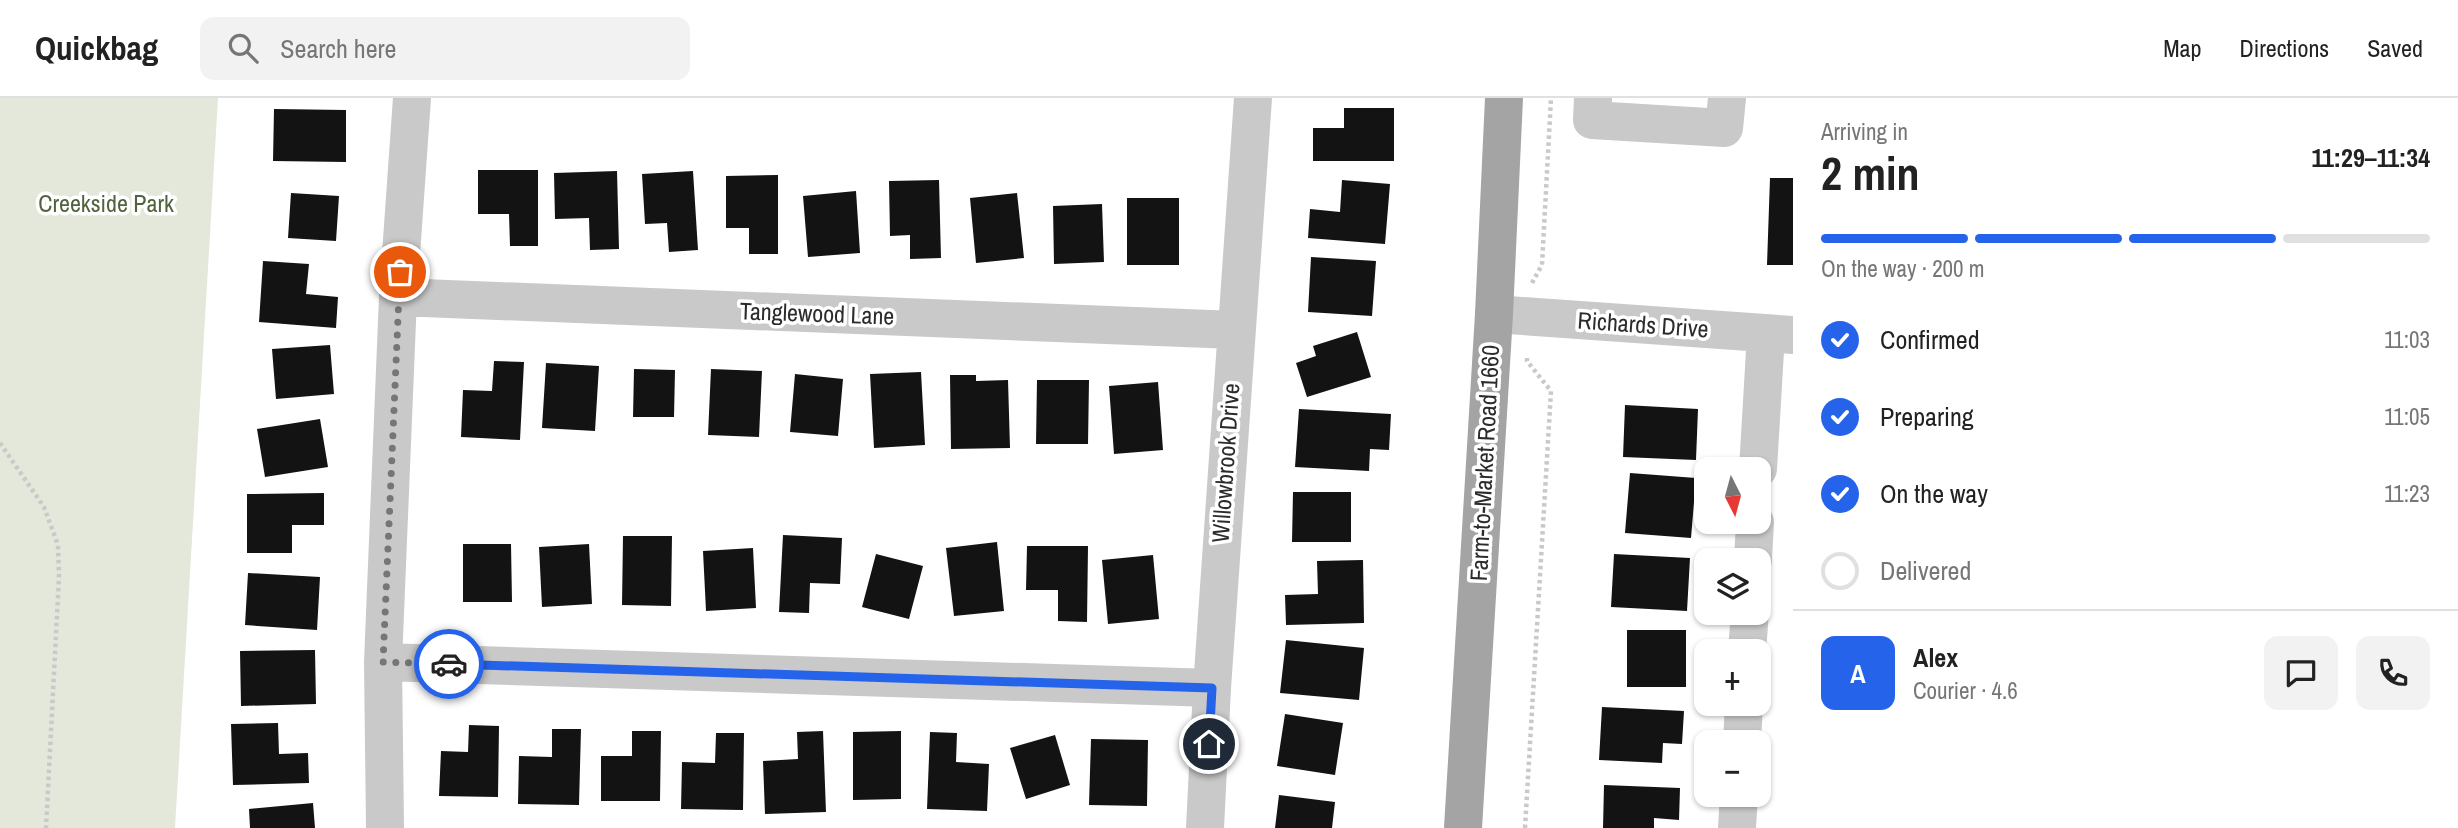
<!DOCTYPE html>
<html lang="en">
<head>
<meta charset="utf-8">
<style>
  :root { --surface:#fff; --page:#f2f2f2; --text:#222; --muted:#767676; --line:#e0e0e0; --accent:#2563eb }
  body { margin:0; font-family:"Archivo Narrow",sans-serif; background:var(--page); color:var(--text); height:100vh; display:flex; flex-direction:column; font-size:26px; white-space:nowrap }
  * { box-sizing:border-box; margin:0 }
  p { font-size:23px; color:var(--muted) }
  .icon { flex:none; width:38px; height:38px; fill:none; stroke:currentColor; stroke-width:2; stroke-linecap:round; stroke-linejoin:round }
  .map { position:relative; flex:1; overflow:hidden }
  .drawer { display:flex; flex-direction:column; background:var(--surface); width:665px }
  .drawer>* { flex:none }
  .needle { width:46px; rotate:174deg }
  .tools { position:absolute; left:1694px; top:359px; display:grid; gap:14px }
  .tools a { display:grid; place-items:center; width:77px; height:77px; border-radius:14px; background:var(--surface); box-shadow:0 2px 5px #0004; font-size:35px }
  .pin { position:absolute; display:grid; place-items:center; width:60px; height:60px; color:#fff; margin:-30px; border:4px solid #fff; border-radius:50%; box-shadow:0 2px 7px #0007 }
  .courier { position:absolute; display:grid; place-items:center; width:70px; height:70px; margin:-35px; border:5px solid #2563eb; border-radius:50%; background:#fff; color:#222; box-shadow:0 2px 9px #0007 }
  .overview em { font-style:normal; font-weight:700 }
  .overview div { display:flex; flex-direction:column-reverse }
  .overview { display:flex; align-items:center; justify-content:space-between; height:119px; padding:0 28px }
  h1 { font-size:46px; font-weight:700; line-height:52px }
  .bar { display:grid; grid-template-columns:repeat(4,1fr); gap:10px 7px; align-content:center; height:84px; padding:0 28px }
  .bar i { height:9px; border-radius:5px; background:var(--line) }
  .bar .selected { background:var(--accent) }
  .bar p { grid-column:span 4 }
  .line { display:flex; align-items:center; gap:18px; padding:0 28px; border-top:2px solid var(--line) }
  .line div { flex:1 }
  .round { display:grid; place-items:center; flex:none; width:74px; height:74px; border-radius:14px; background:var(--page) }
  ol { padding:0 28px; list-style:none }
  li { display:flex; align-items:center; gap:21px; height:77px }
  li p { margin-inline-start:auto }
  li .icon { padding:7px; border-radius:50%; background:var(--accent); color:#fff; stroke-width:4 }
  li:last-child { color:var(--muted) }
  li i { width:38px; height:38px; border:4px solid var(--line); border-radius:50% }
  header { display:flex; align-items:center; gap:42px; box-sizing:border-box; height:98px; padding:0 35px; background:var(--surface); border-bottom:2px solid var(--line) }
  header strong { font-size:33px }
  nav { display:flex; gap:38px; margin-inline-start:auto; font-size:24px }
  .search { width:490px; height:63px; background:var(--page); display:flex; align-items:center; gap:18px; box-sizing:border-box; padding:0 24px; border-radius:14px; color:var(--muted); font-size:26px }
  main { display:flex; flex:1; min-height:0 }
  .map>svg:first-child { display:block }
  .green { fill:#e3e8da }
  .building { fill:#131313 }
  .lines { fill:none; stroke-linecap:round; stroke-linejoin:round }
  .path { stroke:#c9c9c9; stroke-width:4.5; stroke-dasharray:3.5 3.5; stroke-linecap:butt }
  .minor { stroke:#c9c9c9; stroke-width:38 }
  .major { stroke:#a4a4a4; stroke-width:38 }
  .done { stroke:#767676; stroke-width:7; stroke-dasharray:0 12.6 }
  .route { stroke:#2563eb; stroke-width:9 }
  .labels { text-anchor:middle; stroke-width:7; stroke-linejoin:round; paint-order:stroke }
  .park-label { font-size:24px; fill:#51633e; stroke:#fff }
  .street-label { font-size:24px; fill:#2c2c2c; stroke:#fff }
</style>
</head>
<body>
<header>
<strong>Quickbag</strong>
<div class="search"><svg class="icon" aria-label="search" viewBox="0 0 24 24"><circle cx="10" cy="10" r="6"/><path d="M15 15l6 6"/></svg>Search here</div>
<nav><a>Map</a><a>Directions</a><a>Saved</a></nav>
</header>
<main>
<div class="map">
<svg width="1793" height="730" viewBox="0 0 1793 730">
  <rect width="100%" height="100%" fill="#fff"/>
  <path class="green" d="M 0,0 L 218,0 L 175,730 L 0,730 Z"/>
  <path class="building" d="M 1344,10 L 1394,10 L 1394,63 L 1313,63 L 1313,30 L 1344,30 Z
    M 274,11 L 346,12 L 346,64 L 273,63 Z
    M 478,72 L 538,72 L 538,148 L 510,148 L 509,116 L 478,116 Z
    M 617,73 L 619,151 L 590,152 L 589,120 L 555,121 L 554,75 Z
    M 693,73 L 698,152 L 669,154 L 667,125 L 645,126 L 642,76 Z
    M 778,77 L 778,156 L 749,156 L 749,130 L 726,130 L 726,78 Z
    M 1770,80 L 1793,80 L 1793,167 L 1767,167 Z
    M 939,82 L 941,160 L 910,161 L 910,137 L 890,138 L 889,83 Z
    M 1342,82 L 1390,86 L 1385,146 L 1308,140 L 1310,111 L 1340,114 Z
    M 856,93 L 860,155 L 808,159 L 803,98 Z
    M 291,95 L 339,98 L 336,143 L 288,140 Z
    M 1017,95 L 1024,160 L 976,165 L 970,100 Z
    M 1127,100 L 1179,100 L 1179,167 L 1127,167 Z
    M 1102,106 L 1104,164 L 1054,166 L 1053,108 Z
    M 1311,159 L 1376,163 L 1372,218 L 1308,214 Z
    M 263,163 L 309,166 L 306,196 L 338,199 L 336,230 L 259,224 Z
    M 1357,234 L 1371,279 L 1307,299 L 1296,265 L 1316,258 L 1313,248 Z
    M 330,247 L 334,296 L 276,301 L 272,251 Z
    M 494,263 L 524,264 L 520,342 L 461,339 L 463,292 L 492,293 Z
    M 546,265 L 599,268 L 595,333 L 542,330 Z
    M 634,271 L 675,272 L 674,319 L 633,319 Z
    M 711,271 L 762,273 L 759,339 L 708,337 Z
    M 921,274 L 925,347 L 874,350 L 870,276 Z
    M 795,276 L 843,281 L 838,338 L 790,334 Z
    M 950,277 L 976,277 L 976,283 L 1008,282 L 1010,350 L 951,351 Z
    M 1037,282 L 1089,282 L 1088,346 L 1036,346 Z
    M 1158,284 L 1163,352 L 1114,356 L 1109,288 Z
    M 1625,307 L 1698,311 L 1696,362 L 1623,359 Z
    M 1299,311 L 1391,316 L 1389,352 L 1370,351 L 1369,373 L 1295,369 Z
    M 320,321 L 328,369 L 265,379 L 257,331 Z
    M 1630,375 L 1696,380 L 1691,440 L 1625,435 Z
    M 1293,394 L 1351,394 L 1351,444 L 1292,444 Z
    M 324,395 L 324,427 L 292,427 L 292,455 L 247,455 L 247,396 Z
    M 783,437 L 842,440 L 840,486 L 810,485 L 809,515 L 779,514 Z
    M 623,438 L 672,438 L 671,508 L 622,507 Z
    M 997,444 L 1004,513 L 954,518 L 946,450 Z
    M 463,446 L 511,446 L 512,504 L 463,504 Z
    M 589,446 L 592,506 L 542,509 L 539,449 Z
    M 1027,448 L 1088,448 L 1087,524 L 1058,523 L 1058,492 L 1026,492 Z
    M 753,450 L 756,510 L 706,513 L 703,453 Z
    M 876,456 L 923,468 L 909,521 L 862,509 Z
    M 1614,456 L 1690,460 L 1687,513 L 1611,509 Z
    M 1153,457 L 1159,521 L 1108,526 L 1102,462 Z
    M 1363,462 L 1364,525 L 1286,527 L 1285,497 L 1318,496 L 1317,463 Z
    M 248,475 L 320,479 L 317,532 L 245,527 Z
    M 1627,532 L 1686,532 L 1686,589 L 1627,589 Z
    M 1286,542 L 1364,550 L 1359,602 L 1280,595 Z
    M 315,552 L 316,606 L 241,608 L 240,553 Z
    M 1602,609 L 1684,613 L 1682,646 L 1663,645 L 1662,665 L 1599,662 Z
    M 1285,616 L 1343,625 L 1335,677 L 1277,668 Z
    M 278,625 L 279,656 L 308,655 L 309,685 L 233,687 L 231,626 Z
    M 469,627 L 499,628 L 498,699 L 439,698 L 441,653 L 468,654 Z
    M 552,631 L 581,631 L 579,707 L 518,706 L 519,658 L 552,659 Z
    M 632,633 L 661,633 L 660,703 L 601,703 L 601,658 L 632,658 Z
    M 823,633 L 826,714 L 765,716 L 763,663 L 798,661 L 797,634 Z
    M 901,633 L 901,701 L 853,702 L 853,634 Z
    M 930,634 L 957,635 L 956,664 L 989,666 L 987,713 L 927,711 Z
    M 716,635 L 744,635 L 743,712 L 681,711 L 682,664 L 715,665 Z
    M 1055,637 L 1070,687 L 1026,701 L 1010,650 Z
    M 1091,641 L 1148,642 L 1147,708 L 1089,707 Z
    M 1604,687 L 1680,690 L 1679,722 L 1654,720 L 1654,730 L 1603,730 Z
    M 1279,697 L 1335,704 L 1332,730 L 1275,730 Z
    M 313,705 L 315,730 L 250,730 L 249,711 Z"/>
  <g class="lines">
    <path class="path" d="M 1532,185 L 1542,167 L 1551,0
      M 0,345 L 44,409 L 58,447 L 59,479 L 46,730
      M 1525,730 L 1551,293 L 1527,263 L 1527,260"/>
    <path class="minor" d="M 1593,0 L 1592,22 L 1724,30 L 1727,0
      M 398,199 L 1235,232
      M 1494,216 L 1793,237
      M 1758,371 L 1766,236
      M 1753,462 L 1755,424
      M 1747,553 L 1750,514
      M 383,564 L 1212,590
      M 1742,644 L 1744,606
      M 385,730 L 383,564 L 398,199 L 412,0
      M 1205,730 L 1212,590 L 1253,0
      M 1737,730 L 1739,696"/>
    <path class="major" d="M 1463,730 L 1494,216 L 1504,0"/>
  </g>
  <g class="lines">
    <path class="done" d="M 400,174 L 383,564 L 449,566"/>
    <path class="route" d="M 449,566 L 1212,590 L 1209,646"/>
  </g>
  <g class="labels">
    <g class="park-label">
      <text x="106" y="114">Creekside Park</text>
    </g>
    <g class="street-label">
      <text transform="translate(817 216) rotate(2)" y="8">Tanglewood Lane</text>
      <text transform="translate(1643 227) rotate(4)" y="8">Richards Drive</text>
      <text transform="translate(1226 365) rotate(-86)" y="8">Willowbrook Drive</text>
      <text transform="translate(1485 365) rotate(-87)" y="8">Farm-to-Market Road 1660</text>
    </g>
  </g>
</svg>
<div class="tools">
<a><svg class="needle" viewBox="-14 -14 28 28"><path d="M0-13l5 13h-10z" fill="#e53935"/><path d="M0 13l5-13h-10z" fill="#767676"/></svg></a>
<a><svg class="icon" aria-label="layers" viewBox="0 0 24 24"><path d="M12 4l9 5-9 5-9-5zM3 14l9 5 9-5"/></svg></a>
<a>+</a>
<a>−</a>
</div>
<div class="pin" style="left:400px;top:174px;background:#ea580c"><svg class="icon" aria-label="bag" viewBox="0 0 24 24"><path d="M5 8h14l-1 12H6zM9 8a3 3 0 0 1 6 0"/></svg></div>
<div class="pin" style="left:1209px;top:646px;background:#1f2937"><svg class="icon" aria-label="home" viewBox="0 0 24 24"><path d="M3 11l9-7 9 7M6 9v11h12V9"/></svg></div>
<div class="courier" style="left:449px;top:566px"><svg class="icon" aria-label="car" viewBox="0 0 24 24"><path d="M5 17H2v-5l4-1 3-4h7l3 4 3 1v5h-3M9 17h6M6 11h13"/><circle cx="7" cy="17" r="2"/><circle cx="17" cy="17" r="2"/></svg></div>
</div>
<section class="drawer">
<div class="overview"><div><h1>2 min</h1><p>Arriving in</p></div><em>11:29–11:34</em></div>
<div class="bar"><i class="selected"></i><i class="selected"></i><i class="selected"></i><i></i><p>On the way · 200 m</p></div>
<ol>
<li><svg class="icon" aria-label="check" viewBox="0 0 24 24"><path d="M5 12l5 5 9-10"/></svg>Confirmed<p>11:03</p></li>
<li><svg class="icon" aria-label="check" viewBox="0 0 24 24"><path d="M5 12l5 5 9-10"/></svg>Preparing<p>11:05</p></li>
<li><svg class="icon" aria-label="check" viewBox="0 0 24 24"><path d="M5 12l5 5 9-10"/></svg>On the way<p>11:23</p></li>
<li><i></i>Delivered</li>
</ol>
<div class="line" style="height:126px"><b class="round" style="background:var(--accent);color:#fff">A</b><div><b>Alex</b><p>Courier · 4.6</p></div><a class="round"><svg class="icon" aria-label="chat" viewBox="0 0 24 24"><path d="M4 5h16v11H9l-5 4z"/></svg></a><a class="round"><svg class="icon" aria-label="phone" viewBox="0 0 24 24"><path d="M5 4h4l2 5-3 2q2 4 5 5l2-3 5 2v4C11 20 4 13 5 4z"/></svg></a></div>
</section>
</main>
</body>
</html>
